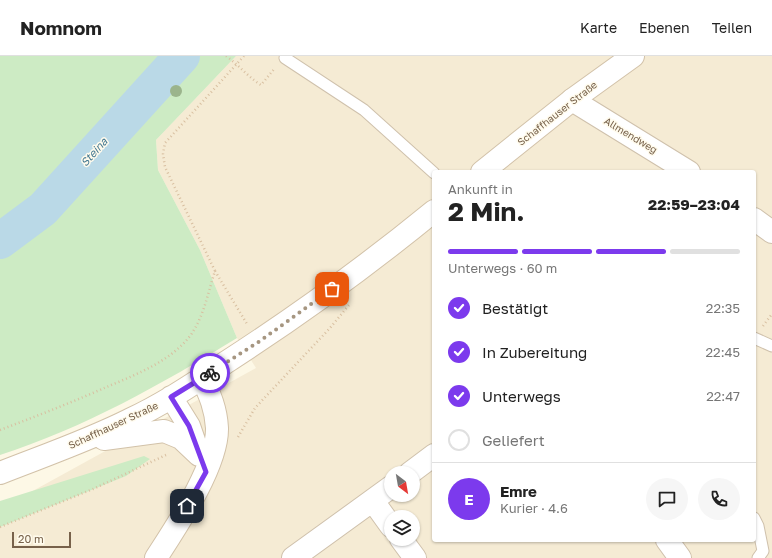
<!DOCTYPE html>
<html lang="de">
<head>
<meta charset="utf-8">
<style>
  :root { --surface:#fff; --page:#f6f6f6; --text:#222; --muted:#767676; --line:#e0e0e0; --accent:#7c3aed }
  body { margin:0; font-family:"Golos Text",sans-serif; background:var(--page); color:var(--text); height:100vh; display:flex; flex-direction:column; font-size:15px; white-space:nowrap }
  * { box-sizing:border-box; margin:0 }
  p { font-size:13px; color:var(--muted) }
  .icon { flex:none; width:22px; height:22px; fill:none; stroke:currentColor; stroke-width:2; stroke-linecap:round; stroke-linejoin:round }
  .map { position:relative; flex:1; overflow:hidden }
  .details { position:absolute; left:432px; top:114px; width:324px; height:372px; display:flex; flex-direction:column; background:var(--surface); border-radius:4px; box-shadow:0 1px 3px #0004 }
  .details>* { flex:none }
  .needle { width:26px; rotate:149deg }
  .controls { position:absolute; left:384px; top:410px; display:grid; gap:8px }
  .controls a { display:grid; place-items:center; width:36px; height:36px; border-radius:50%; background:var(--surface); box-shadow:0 1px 3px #0004; font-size:20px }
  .scale { position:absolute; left:12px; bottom:10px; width:59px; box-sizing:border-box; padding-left:4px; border:2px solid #77614a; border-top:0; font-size:11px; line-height:14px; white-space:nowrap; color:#77614a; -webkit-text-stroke:3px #fffbed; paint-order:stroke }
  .pin { position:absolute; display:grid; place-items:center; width:34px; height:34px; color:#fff; margin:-17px; border-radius:8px; box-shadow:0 2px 6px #0006 }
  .courier { position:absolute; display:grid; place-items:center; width:40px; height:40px; margin:-20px; border:3px solid #7c3aed; border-radius:50%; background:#fff; color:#222; box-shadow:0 1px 5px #0007 }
  .overview em { font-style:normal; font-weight:700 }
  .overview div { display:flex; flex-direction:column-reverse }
  .overview { display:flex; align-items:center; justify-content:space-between; height:68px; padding:0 16px }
  h1 { font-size:26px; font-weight:700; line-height:30px }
  .bar { display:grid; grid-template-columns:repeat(4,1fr); gap:6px 4px; align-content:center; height:48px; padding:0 16px }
  .bar i { height:5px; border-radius:3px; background:var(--line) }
  .bar .selected { background:var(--accent) }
  .bar p { grid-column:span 4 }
  .line { display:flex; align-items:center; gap:10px; padding:0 16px; border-top:1px solid var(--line) }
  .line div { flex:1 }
  .round { display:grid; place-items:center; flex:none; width:42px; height:42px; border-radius:21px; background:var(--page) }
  ol { padding:0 16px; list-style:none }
  li { display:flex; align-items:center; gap:12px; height:44px }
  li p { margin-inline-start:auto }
  li .icon { padding:4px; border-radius:50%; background:var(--accent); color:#fff; stroke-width:4 }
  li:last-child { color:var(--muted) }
  li i { width:22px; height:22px; border:2px solid var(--line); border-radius:50% }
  header { display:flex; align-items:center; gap:24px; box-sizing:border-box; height:56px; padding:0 20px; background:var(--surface); border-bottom:1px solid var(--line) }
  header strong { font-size:19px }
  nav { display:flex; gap:22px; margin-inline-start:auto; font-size:14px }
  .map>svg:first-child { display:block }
  .residential { fill:#f5ebd4; fill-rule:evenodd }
  .green { fill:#cdebc4 }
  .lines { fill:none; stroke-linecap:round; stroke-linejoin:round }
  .river { stroke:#bad9e7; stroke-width:36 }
  .service-casing { stroke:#cfc1ac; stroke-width:13 }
  .minor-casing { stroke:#cfc1ac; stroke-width:24 }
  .secondary-casing { stroke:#d2c2a9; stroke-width:24 }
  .path { stroke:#d8bfa0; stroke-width:2.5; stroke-dasharray:1 3; stroke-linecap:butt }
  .service { stroke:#fff; stroke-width:11 }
  .minor { stroke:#fff; stroke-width:22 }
  .secondary { stroke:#fff; stroke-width:22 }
  .tree { fill:#9bb48c }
  .done { stroke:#a69681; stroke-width:4; stroke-dasharray:0 7.2 }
  .route { stroke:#7c3aed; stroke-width:5 }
  .labels { text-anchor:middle; stroke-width:3; stroke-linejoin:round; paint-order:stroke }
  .street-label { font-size:10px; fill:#77614a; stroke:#fffbed }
  .water-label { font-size:11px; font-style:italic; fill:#457992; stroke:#fffbed }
</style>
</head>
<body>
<header>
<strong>Nomnom</strong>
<nav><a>Karte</a><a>Ebenen</a><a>Teilen</a></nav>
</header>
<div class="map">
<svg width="772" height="502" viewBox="0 0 772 502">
  <rect width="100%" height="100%" fill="#fdf8e6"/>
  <path class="residential" d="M 236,0 L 772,0 L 772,502 L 0,502 L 0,453 L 256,312 L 237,282 L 200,194 L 158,114 L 156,84 ZM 434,116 L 754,116 L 754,484 L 434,484 ZM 391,417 L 413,417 L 413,439 L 391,439 ZM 391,461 L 413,461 L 413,483 L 391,483 Z"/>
  <path class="green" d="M 0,0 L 236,0 L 156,84 L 158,114 L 200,194 L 237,282 C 162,328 84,372 0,399 Z
    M 144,400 L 150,403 L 126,420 L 0,471 L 0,445 Z"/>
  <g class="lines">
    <path class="river" d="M 0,185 L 43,153 L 182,0"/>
    <defs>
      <path id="service" d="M 285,2 L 364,54 L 434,117
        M 754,282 L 772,290
        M 754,462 L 758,470 L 763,495 L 758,502"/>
      <path id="minor" d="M 572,44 L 689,116
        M 754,163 L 772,176
        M 410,417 L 434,399
        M 373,445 L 391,470
        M 401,483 L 415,502
        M 667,484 L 680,502
        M 293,502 L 391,431"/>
      <path id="secondary" d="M 482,116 L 572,44 L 633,0
        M 171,341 L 189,370 L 198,396
        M 104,383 L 164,375 L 181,382 L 199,399
        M 0,417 C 43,400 87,385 129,364 C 164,348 196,326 228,305 C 299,259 368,209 434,155
        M 156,502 C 176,471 218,409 217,372 C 216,353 210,339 202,322"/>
    </defs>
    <use href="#service" class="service-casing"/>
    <use href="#minor" class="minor-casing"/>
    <use href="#secondary" class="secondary-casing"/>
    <path class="path" d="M 226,0 C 239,9 248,21 261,29 L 275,12
      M 215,215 L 247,268
      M 763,270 L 772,258
      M 0,374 C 34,361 68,348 102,333 C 132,320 169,307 190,280 C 204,261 208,236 215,215 L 165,111 L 163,98 L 165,87 L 244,0
      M 238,381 L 255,352 L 330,272 L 349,249
      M 0,471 L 93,433 L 166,399"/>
    <use href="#service" class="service"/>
    <use href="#minor" class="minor"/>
    <use href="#secondary" class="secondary"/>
  </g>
  <circle class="tree" cx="176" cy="35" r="6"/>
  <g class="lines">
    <path class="done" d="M 210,317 L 260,285 L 332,233"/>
    <path class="route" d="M 187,450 L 206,416 L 189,370 L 171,341 L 210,317"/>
  </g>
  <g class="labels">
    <g class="street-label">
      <text transform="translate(557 57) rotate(-38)" y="4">Schaffhauser Straße</text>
      <text transform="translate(631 79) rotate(31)" y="4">Allmendweg</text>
      <text transform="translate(113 369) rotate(-25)" y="4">Schaffhauser Straße</text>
    </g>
    <g class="water-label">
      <text transform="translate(94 96) rotate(-48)" y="4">Steina</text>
    </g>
  </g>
</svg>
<div class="controls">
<a><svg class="needle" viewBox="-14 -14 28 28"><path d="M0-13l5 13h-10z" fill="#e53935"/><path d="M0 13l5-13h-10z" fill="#767676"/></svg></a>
<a><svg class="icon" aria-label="layers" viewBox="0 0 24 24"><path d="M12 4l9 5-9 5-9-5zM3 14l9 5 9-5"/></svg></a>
</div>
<div class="scale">20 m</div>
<div class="pin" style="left:332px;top:233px;background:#ea580c"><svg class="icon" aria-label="bag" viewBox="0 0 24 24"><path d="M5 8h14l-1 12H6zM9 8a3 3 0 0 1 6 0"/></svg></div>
<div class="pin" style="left:187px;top:450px;background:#1f2937"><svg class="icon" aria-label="home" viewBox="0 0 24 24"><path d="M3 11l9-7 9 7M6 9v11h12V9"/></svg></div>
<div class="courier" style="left:210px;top:317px"><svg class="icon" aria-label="bike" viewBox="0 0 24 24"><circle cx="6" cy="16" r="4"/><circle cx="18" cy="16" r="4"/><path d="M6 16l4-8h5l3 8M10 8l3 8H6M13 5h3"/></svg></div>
<section class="details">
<div class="overview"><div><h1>2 Min.</h1><p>Ankunft in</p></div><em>22:59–23:04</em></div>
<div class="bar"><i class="selected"></i><i class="selected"></i><i class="selected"></i><i></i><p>Unterwegs · 60 m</p></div>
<ol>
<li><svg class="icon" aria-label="check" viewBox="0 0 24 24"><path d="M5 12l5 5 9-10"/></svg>Bestätigt<p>22:35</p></li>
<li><svg class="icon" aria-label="check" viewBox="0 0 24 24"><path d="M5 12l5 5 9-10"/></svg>In Zubereitung<p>22:45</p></li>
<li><svg class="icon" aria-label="check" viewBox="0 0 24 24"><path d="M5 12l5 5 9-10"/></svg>Unterwegs<p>22:47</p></li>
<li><i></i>Geliefert</li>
</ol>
<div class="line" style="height:72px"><b class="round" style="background:var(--accent);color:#fff">E</b><div><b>Emre</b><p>Kurier · 4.6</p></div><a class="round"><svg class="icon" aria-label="chat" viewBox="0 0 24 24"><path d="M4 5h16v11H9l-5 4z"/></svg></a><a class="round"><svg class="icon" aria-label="phone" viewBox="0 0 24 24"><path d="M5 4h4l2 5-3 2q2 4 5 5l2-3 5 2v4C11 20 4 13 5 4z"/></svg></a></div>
</section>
</div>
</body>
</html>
